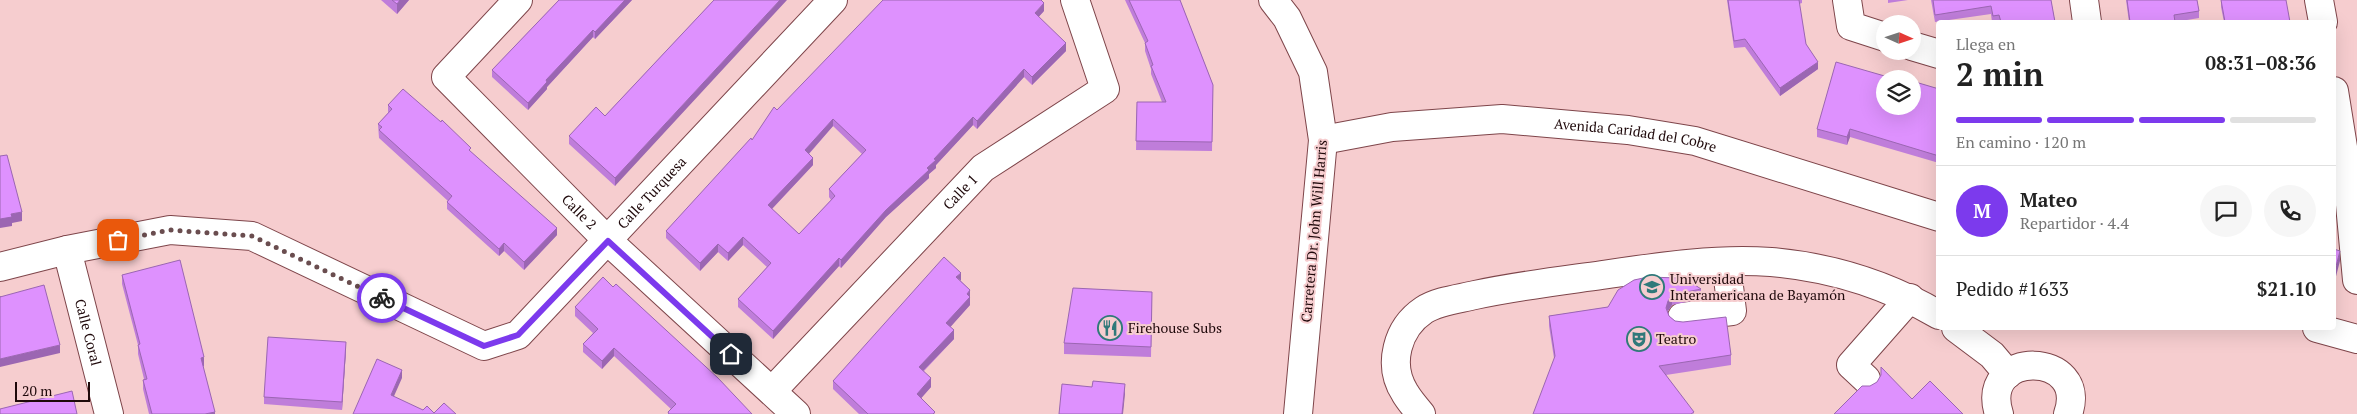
<!DOCTYPE html>
<html lang="es">
<head>
<meta charset="utf-8">
<style>
  :root { --surface:#fff; --page:#f6f6f6; --text:#222; --muted:#767676; --line:#e0e0e0; --accent:#7c3aed }
  body { margin:0; font-family:"PT Serif",serif; background:var(--page); color:var(--text); height:100vh; display:flex; flex-direction:column; font-size:19px; white-space:nowrap }
  * { box-sizing:border-box; margin:0 }
  p { font-size:16px; color:var(--muted) }
  .icon { flex:none; width:28px; height:28px; fill:none; stroke:currentColor; stroke-width:2; stroke-linecap:round; stroke-linejoin:round }
  .map { position:relative; flex:1; overflow:hidden }
  .sheet { position:absolute; left:1936px; top:20px; width:400px; height:310px; display:flex; flex-direction:column; background:var(--surface); border-radius:5px; box-shadow:0 5px 20px #0002 }
  .sheet>* { flex:none }
  .needle { width:32px; rotate:93deg }
  .buttons { position:absolute; left:1876px; top:15px; display:grid; gap:10px }
  .buttons a { display:grid; place-items:center; width:45px; height:45px; border-radius:50%; background:var(--surface); box-shadow:0 5px 20px #0002; font-size:25px }
  .scale { position:absolute; left:15px; bottom:12px; width:75px; box-sizing:border-box; padding-left:5px; border:2px solid #1e080a; border-top:0; font-size:14px; line-height:18px; white-space:nowrap; color:#1e080a; -webkit-text-stroke:4px #f6cdcf; paint-order:stroke }
  .pin { position:absolute; display:grid; place-items:center; width:42px; height:42px; color:#fff; margin:-21px; border-radius:10px; box-shadow:0 2px 8px #0006 }
  .courier { position:absolute; display:grid; place-items:center; width:50px; height:50px; margin:-25px; border:4px solid #7c3aed; border-radius:50%; background:#fff; color:#222; box-shadow:0 1px 6px #0007 }
  .head em { font-style:normal; font-weight:700 }
  .head div { display:flex; flex-direction:column-reverse }
  .head { display:flex; align-items:center; justify-content:space-between; height:85px; padding:0 20px }
  h1 { font-size:32px; font-weight:700; line-height:38px }
  .bar { display:grid; grid-template-columns:repeat(4,1fr); gap:8px 5px; align-content:center; height:60px; padding:0 20px }
  .bar i { height:6px; border-radius:4px; background:var(--line) }
  .bar .active { background:var(--accent) }
  .bar p { grid-column:span 4 }
  .line { display:flex; align-items:center; gap:12px; padding:0 20px; border-top:1px solid var(--line) }
  .line div { flex:1 }
  .round { display:grid; place-items:center; flex:none; width:52px; height:52px; border-radius:26px; background:var(--page) }
  .map>svg:first-child { display:block }
  .lines { fill:none; stroke-linecap:round; stroke-linejoin:round }
  .minor-casing { stroke:#7e454a; stroke-width:30 }
  .minor { stroke:#fff; stroke-width:28 }
  .wall { fill:#bf7dda; fill-rule:evenodd }
  .shaded-wall { fill:#9b66b2 }
  .building { fill:#de91fe; stroke:#9b66b2; fill-rule:evenodd }
  .done { stroke:#6a4d4f; stroke-width:5; stroke-dasharray:0 9 }
  .route { stroke:#7c3aed; stroke-width:6 }
  .labels { text-anchor:middle; stroke-width:4; stroke-linejoin:round; paint-order:stroke }
  .street-label { font-size:14px; fill:#1e080a; stroke:#f6cdcf }
  .poi-label { font-size:14px; fill:#1e080a; stroke:#f6cdcf; text-anchor:start }
</style>
</head>
<body>
<div class="map">
<svg width="2357" height="414" viewBox="0 0 2357 414">
  <rect width="100%" height="100%" fill="#f6cdcf"/>
  <g class="lines">
    <defs>
      <g id="minor">
        <path id="s1" d="M 518,0 L 446,77 L 608,241 L 796,414"/>
        <path d="M 1273,0 L 1287,18 L 1313,72 L 1323,140 L 1298,414"/>
        <path d="M 1847,0 L 1851,26 L 1885,37"/>
        <path d="M 2084,0 L 2087,22"/>
        <path d="M 2319,0 L 2323,22"/>
        <path d="M 1912,46 L 1939,54"/>
        <path d="M 2334,91 L 2347,172 L 2357,280"/>
        <path id="s2" d="M 1323,140 L 1392,127 L 1502,119 L 1628,130 L 1695,141 L 1939,217"/>
        <path id="s3" d="M 67,250 L 109,414"/>
        <path id="s4" d="M 0,267 L 67,250 L 170,230 L 252,236 L 484,346 L 518,335 L 833,0"/>
        <path d="M 1682,317 L 1732,311 L 1726,262"/>
        <path d="M 1956,328 L 1992,355 L 2008,374"/>
        <path d="M 2317,328 L 2357,339"/>
        <path d="M 1866,379 L 1851,365 L 1910,298"/>
        <path id="s5" d="M 772,391 L 983,168 L 1105,89 L 1075,0"/>
        <path d="M 1421,414 C 1415,407 1409,400 1405,393 C 1387,365 1397,328 1424,310 C 1438,301 1458,299 1475,295 C 1516,286 1559,281 1602,275 C 1657,267 1714,258 1771,262 C 1830,267 1888,285 1939,315"/>
        <path d="M 1999,414 C 1978,348 2090,351 2068,414"/>
      </g>
    </defs>
    <use href="#minor" class="minor-casing"/>
    <use href="#minor" class="minor"/>
  </g>
  <path class="wall" d="M 381,0 L 409,0 L 397,14 Z
    M 559,0 L 632,0 L 595,39 L 593,37 L 547,87 L 547,89 L 528,110 L 492,77 L 492,70 Z
    M 714,0 L 615,186 L 569,144 L 569,136 L 605,116 Z
    M 1125,0 L 1180,0 L 1213,85 L 1212,151 L 1136,150 L 1137,102 L 1162,102 L 1151,74 L 1151,69 L 1145,51 L 1145,43 Z
    M 1727,0 L 1802,0 L 1802,3 L 1799,4 L 1806,44 L 1818,69 L 1780,96 L 1745,47 L 1734,48 Z
    M 1888,0 L 1908,0 L 1888,3 Z
    M 1931,0 L 2051,0 L 2055,22 L 1992,22 L 1991,14 L 1935,22 Z
    M 2126,0 L 2197,0 L 2199,11 L 2199,18 L 2175,22 L 2129,22 Z
    M 2221,0 L 2290,22 L 2224,22 L 2221,7 Z
    M 1044,11 L 1038,17 L 1066,51 L 1032,85 L 1024,77 L 977,129 L 973,125 L 936,165 L 936,168 L 929,174 L 929,178 L 886,217 L 841,268 L 839,266 L 773,339 L 738,307 L 738,299 L 767,267 L 743,245 L 728,261 L 718,252 L 700,271 L 666,238 L 666,231 L 752,140 L 777,110 ZM 833,126 L 862,154 L 829,189 L 829,197 L 831,200 L 799,234 L 772,209 L 813,165 L 809,154 Z
    M 1895,79 L 1939,89 L 1939,163 L 1850,137 L 1847,145 L 1817,137 L 1817,129 Z
    M 388,105 L 471,152 L 557,235 L 524,270 L 504,251 L 499,256 L 447,209 L 447,202 L 448,201 L 379,138 L 378,124 L 388,113 Z
    M 122,275 L 204,366 L 203,367 L 215,414 L 149,414 L 143,389 L 143,380 L 144,379 L 138,354 L 138,345 L 122,284 Z
    M 961,281 L 970,290 L 970,305 L 950,327 L 954,339 L 924,371 L 931,387 L 921,398 L 935,414 L 859,414 L 833,389 L 833,381 Z
    M 1701,289 L 1701,299 L 1672,305 L 1668,311 L 1669,316 L 1675,321 L 1731,355 L 1731,365 L 1666,375 L 1694,414 L 1554,358 L 1549,326 L 1549,316 L 1608,307 Z
    M 1152,292 L 1151,357 L 1064,354 L 1064,343 Z
    M 575,307 L 752,414 L 668,414 L 668,412 L 671,409 L 614,356 L 602,369 L 583,352 L 583,344 L 593,333 L 575,316 Z
    M 346,350 L 342,410 L 264,404 L 264,397 Z"/>
  <path class="shaded-wall" d="M 400,0 L 409,0 L 397,14 L 397,4 Z
    M 625,0 L 632,0 L 595,39 L 595,32 Z
    M 780,0 L 787,0 L 615,186 L 615,178 Z
    M 1044,3 L 1044,11 L 1035,21 L 1035,13 Z
    M 593,30 L 593,37 L 547,87 L 547,89 L 528,110 L 528,103 L 546,80 Z
    M 1066,43 L 1066,51 L 1032,85 L 1032,77 Z
    M 1818,62 L 1818,69 L 1780,96 L 1780,88 Z
    M 1024,69 L 1024,77 L 977,129 L 977,121 Z
    M 973,117 L 973,125 L 936,165 L 936,168 L 929,174 L 929,178 L 886,217 L 841,268 L 841,260 L 886,210 L 927,168 L 934,159 Z
    M 833,119 L 833,126 L 805,158 L 805,150 Z
    M 1850,129 L 1850,137 L 1847,145 L 1847,137 Z
    M 813,158 L 813,165 L 768,213 L 768,205 Z
    M 22,212 L 22,221 L 12,223 L 12,226 L 0,228 L 0,219 L 11,214 Z
    M 557,228 L 557,235 L 524,270 L 524,262 Z
    M 743,237 L 743,245 L 728,261 L 728,253 Z
    M 504,243 L 504,251 L 499,256 L 499,249 Z
    M 718,244 L 718,252 L 700,271 L 700,263 Z
    M 2340,251 L 2340,261 L 2334,284 L 2334,274 Z
    M 839,258 L 839,266 L 773,339 L 773,331 Z
    M 961,273 L 961,281 L 956,277 Z
    M 970,290 L 970,305 L 946,332 L 946,323 Z
    M 1672,295 L 1672,305 L 1668,311 L 1666,308 L 1668,301 Z
    M 954,330 L 954,339 L 919,375 L 919,367 Z
    M 346,342 L 346,350 L 342,410 L 342,402 Z
    M 60,345 L 60,353 L 0,367 L 0,359 Z
    M 614,348 L 614,356 L 602,369 L 602,361 Z
    M 204,357 L 204,366 L 201,367 L 201,358 Z
    M 402,370 L 402,378 L 391,403 L 391,395 Z
    M 931,378 L 931,387 L 917,403 L 917,394 Z
    M 1125,384 L 1125,394 L 1123,414 L 1122,414 Z
    M 215,412 L 215,414 L 205,414 Z"/>
  <path class="building" d="M 392,0 L 400,0 L 397,4 Z
    M 559,0 L 625,0 L 595,32 L 593,30 L 546,80 L 547,82 L 528,103 L 492,70 Z
    M 714,0 L 780,0 L 615,178 L 569,136 L 596,107 L 605,116 Z
    M 883,0 L 1041,0 L 1044,3 L 1035,13 L 1066,43 L 1032,77 L 1024,69 L 977,121 L 973,117 L 934,159 L 936,160 L 927,168 L 929,170 L 886,210 L 841,260 L 839,258 L 773,331 L 738,299 L 771,263 L 743,237 L 728,253 L 718,244 L 700,263 L 666,231 L 751,138 L 752,140 L 774,107 L 777,110 ZM 833,119 L 866,150 L 829,189 L 835,196 L 799,234 L 768,205 L 813,158 L 805,150 Z
    M 1129,0 L 1180,0 L 1213,85 L 1212,142 L 1136,141 L 1137,102 L 1166,102 L 1151,66 L 1153,65 L 1145,43 L 1148,41 Z
    M 1728,0 L 1799,0 L 1806,44 L 1818,62 L 1780,88 L 1745,39 L 1734,41 Z
    M 1933,0 L 2051,0 L 2055,22 L 2001,22 L 1999,15 L 1993,16 L 1991,6 L 1935,15 Z
    M 2127,0 L 2197,0 L 2199,11 L 2174,15 L 2175,22 L 2130,22 Z
    M 2221,0 L 2286,0 L 2290,22 L 2225,22 Z
    M 1836,62 L 1895,79 L 1885,79 L 1885,106 L 1912,106 L 1912,81 L 1939,89 L 1939,156 L 1850,129 L 1847,137 L 1817,129 Z
    M 403,89 L 441,122 L 442,120 L 471,148 L 469,150 L 557,228 L 524,262 L 504,243 L 499,249 L 447,202 L 452,196 L 379,130 L 382,127 L 378,124 L 392,109 L 388,105 Z
    M 7,155 L 22,212 L 11,214 L 12,217 L 0,219 L 0,156 Z
    M 2334,249 L 2340,251 L 2334,274 Z
    M 944,257 L 961,273 L 956,277 L 970,290 L 967,294 L 970,297 L 946,323 L 954,330 L 919,367 L 931,378 L 917,394 L 935,412 L 933,414 L 868,414 L 833,381 Z
    M 180,260 L 204,357 L 201,358 L 215,412 L 205,414 L 152,414 L 143,380 L 147,379 L 138,345 L 140,344 L 122,275 Z
    M 603,277 L 613,287 L 616,284 L 718,378 L 752,414 L 669,414 L 668,412 L 676,404 L 614,348 L 602,361 L 583,344 L 598,329 L 575,307 Z
    M 1648,277 L 1679,278 L 1692,283 L 1701,289 L 1672,295 L 1668,301 L 1666,308 L 1669,316 L 1675,321 L 1683,322 L 1726,317 L 1731,355 L 1659,366 L 1694,412 L 1691,414 L 1533,414 L 1555,356 L 1549,316 L 1608,307 L 1618,290 L 1634,280 Z
    M 44,285 L 60,345 L 0,359 L 0,296 L 0,297 Z
    M 1073,288 L 1152,292 L 1151,347 L 1064,343 Z
    M 268,337 L 346,342 L 342,402 L 264,397 Z
    M 377,359 L 402,370 L 391,395 L 423,410 L 427,406 L 434,413 L 444,403 L 456,414 L 353,414 Z
    M 1881,367 L 1912,399 L 1930,381 L 1963,414 L 1834,414 L 1862,386 L 1870,386 L 1877,382 L 1881,375 Z
    M 1093,381 L 1125,384 L 1122,414 L 1059,414 L 1062,384 L 1092,387 Z
    M 72,391 L 77,414 L 0,414 L 0,409 Z"/>
  <g class="lines">
    <path class="done" d="M 118,240 L 170,230 L 252,236 L 382,298"/>
    <path class="route" d="M 382,298 L 484,346 L 518,335 L 608,241 L 731,354"/>
  </g>
  <defs>
    <symbol id="university-ring" viewBox="-11 -11 22 22"><circle r="9.5" fill="#f6cdcf" stroke="#30797a" stroke-width="1.5"/><path d="M0-5L7-2L0 1L-7-2ZM-4 1L0 2.5L4 1V4Q0 6-4 4Z" fill="#30797a"/></symbol>
    <symbol id="restaurant-ring" viewBox="-11 -11 22 22"><circle r="9.5" fill="#f6cdcf" stroke="#30797a" stroke-width="1.5"/><path d="M-5-6h1v4h1v-4h1v4h1v-4h1v5L-1.5 .5V6h-2V.5L-5-1ZM5-6V6H3V1.5H1.5Q1.5-4 5-6Z" fill="#30797a"/></symbol>
    <symbol id="theatre-ring" viewBox="-11 -11 22 22"><circle r="9.5" fill="#f6cdcf" stroke="#30797a" stroke-width="1.5"/><path d="M-5-5.5Q0-4 5-5.5V0Q5 5 0 6Q-5 5-5 0ZM-3.3-2.5H-1v1.5H-3.3ZM1-2.5H3.3v1.5H1ZM-2.8 1Q0 5.5 2.8 1Z" fill="#30797a"/></symbol>
  </defs>
  <g fill-rule="evenodd">
    <use href="#university-ring" x="1638" y="273" width="28" height="28"/>
    <use href="#restaurant-ring" x="1096" y="314" width="28" height="28"/>
    <use href="#theatre-ring" x="1625" y="325" width="28" height="28"/>
  </g>
  <g class="labels">
    <g class="street-label">
      <text dy="5" stroke="none"><textPath href="#s2" startOffset="315">Avenida Caridad del Cobre</textPath></text>
      <text dy="5" stroke="none"><textPath href="#s4" startOffset="744">Calle Turquesa</textPath></text>
      <text dy="5" stroke="none"><textPath href="#s5" startOffset="274">Calle 1</textPath></text>
      <text dy="5" stroke="none"><textPath href="#s1" startOffset="295">Calle 2</textPath></text>
      <text transform="translate(1314 231) rotate(-85)" y="5">Carretera Dr. John Will Harris</text>
      <text dy="5" stroke="none"><textPath href="#s3" startOffset="85">Calle Coral</textPath></text>
    </g>
    <g class="poi-label">
      <text x="1670" y="284">Universidad<tspan x="1670" dy="16">Interamericana de Bayamón</tspan></text>
      <text x="1128" y="333">Firehouse Subs</text>
      <text x="1656" y="344">Teatro</text>
    </g>
  </g>
</svg>
<div class="buttons">
<a><svg class="needle" viewBox="-14 -14 28 28"><path d="M0-13l5 13h-10z" fill="#e53935"/><path d="M0 13l5-13h-10z" fill="#767676"/></svg></a>
<a><svg class="icon" aria-label="layers" viewBox="0 0 24 24"><path d="M12 4l9 5-9 5-9-5zM3 14l9 5 9-5"/></svg></a>
</div>
<div class="scale">20 m</div>
<div class="pin" style="left:118px;top:240px;background:#ea580c"><svg class="icon" aria-label="bag" viewBox="0 0 24 24"><path d="M5 8h14l-1 12H6zM9 8a3 3 0 0 1 6 0"/></svg></div>
<div class="pin" style="left:731px;top:354px;background:#1f2937"><svg class="icon" aria-label="home" viewBox="0 0 24 24"><path d="M3 11l9-7 9 7M6 9v11h12V9"/></svg></div>
<div class="courier" style="left:382px;top:298px"><svg class="icon" aria-label="bike" viewBox="0 0 24 24"><circle cx="6" cy="16" r="4"/><circle cx="18" cy="16" r="4"/><path d="M6 16l4-8h5l3 8M10 8l3 8H6M13 5h3"/></svg></div>
<section class="sheet">
<div class="head"><div><h1>2 min</h1><p>Llega en</p></div><em>08:31–08:36</em></div>
<div class="bar"><i class="active"></i><i class="active"></i><i class="active"></i><i></i><p>En camino · 120 m</p></div>
<div class="line" style="height:90px"><b class="round" style="background:var(--accent);color:#fff">M</b><div><b>Mateo</b><p>Repartidor · 4.4</p></div><a class="round"><svg class="icon" aria-label="chat" viewBox="0 0 24 24"><path d="M4 5h16v11H9l-5 4z"/></svg></a><a class="round"><svg class="icon" aria-label="phone" viewBox="0 0 24 24"><path d="M5 4h4l2 5-3 2q2 4 5 5l2-3 5 2v4C11 20 4 13 5 4z"/></svg></a></div>
<div class="line" style="height:65px"><div>Pedido #1633</div><b>$21.10</b></div>
</section>
</div>
</body>
</html>
